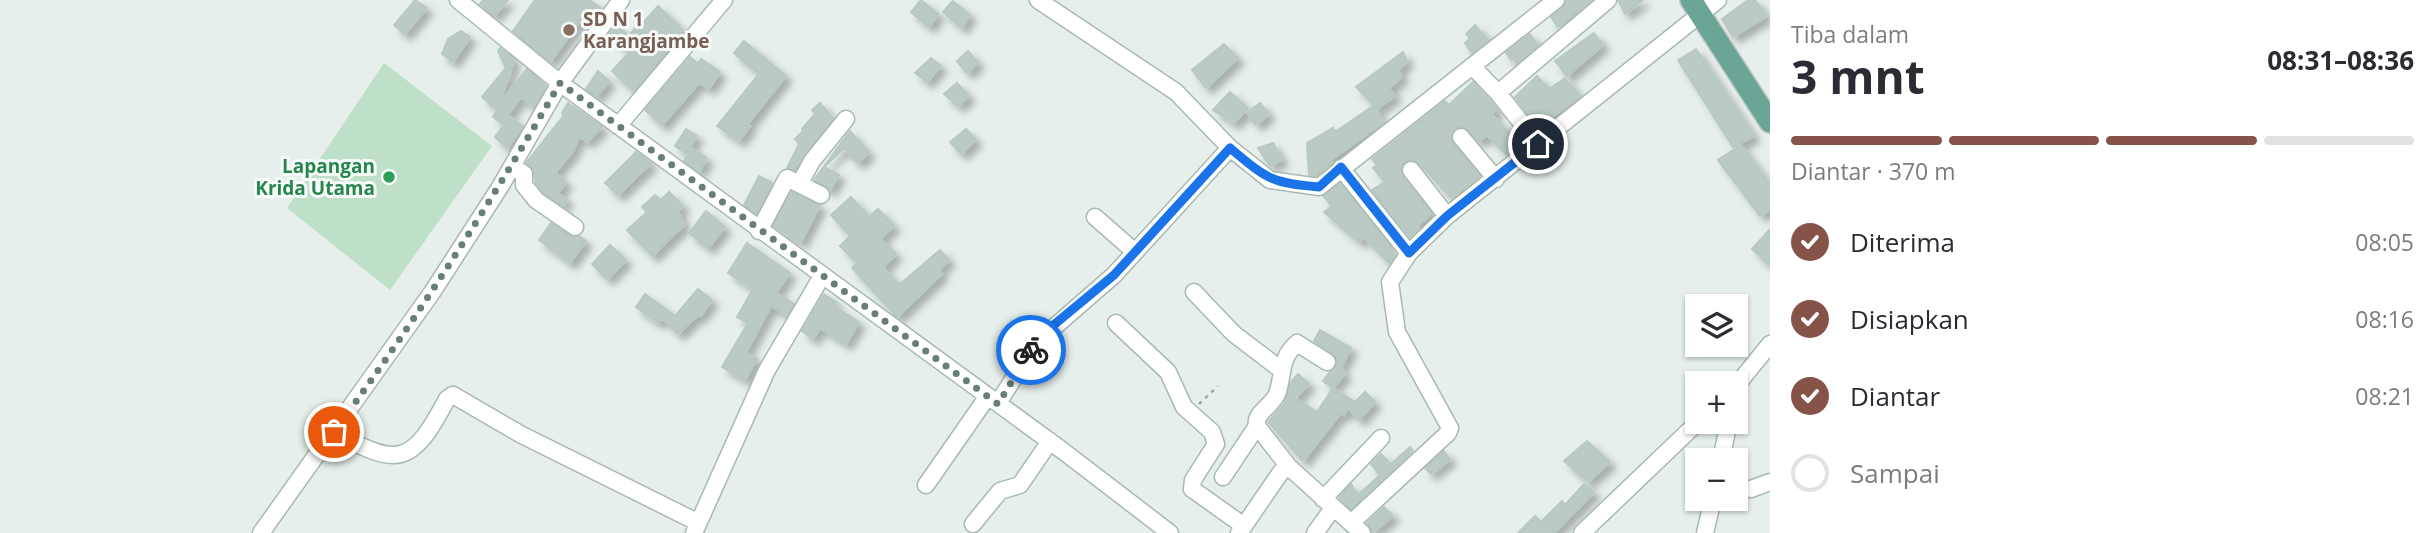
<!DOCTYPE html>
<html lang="id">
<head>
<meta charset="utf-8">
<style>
  :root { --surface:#fff; --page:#f2f2f3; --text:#2b2b33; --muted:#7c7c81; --line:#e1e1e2; --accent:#855347 }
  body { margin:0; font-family:"Open Sans",sans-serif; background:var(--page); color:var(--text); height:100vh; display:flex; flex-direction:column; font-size:26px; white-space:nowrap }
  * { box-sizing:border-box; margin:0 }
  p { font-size:23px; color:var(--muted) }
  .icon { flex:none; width:38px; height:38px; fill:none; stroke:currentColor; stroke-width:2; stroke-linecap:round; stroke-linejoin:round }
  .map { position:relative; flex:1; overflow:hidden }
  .details { display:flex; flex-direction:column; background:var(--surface); width:665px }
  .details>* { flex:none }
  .controls { position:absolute; left:1685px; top:294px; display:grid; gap:14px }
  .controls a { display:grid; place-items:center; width:63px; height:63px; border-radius:0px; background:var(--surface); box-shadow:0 2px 5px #0004; font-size:35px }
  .pin { position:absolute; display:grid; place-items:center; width:60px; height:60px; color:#fff; margin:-30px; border:4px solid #fff; border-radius:50%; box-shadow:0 2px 7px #0007 }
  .courier { position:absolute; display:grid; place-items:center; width:70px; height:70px; margin:-35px; border:5px solid #1a73e8; border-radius:50%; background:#fff; color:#222; box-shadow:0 2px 9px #0007 }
  .overview em { font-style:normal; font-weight:700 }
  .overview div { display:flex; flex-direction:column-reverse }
  .overview { display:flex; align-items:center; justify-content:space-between; height:119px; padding:0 21px }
  h1 { font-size:46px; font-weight:700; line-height:52px }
  .bar { display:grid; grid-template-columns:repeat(4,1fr); gap:10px 7px; align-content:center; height:84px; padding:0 21px }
  .bar i { height:9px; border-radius:5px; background:var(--line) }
  .bar .on { background:var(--accent) }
  .bar p { grid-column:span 4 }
  ol { padding:0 21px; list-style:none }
  li { display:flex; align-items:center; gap:21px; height:77px }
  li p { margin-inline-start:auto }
  li .icon { padding:7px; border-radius:50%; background:var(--accent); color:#fff; stroke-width:4 }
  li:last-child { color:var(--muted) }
  li i { width:38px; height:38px; border:4px solid var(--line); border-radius:50% }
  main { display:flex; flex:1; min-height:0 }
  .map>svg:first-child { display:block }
  .green { fill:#bfe0c8 }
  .building { fill:#bbcac4; stroke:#b8c9c2; stroke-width:2; filter:url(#shadow) }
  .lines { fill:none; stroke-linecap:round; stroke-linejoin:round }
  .minor-casing { stroke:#a8b8b2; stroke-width:19 }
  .major-casing { stroke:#c2cac8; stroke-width:24 }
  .path { stroke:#86b3a5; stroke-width:2.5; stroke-dasharray:3.5 5; stroke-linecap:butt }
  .minor { stroke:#fff; stroke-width:16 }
  .major { stroke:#6aa596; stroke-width:21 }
  .done { stroke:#687f78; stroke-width:7; stroke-dasharray:0 12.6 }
  .route { stroke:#1a73e8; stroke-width:9 }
  .education-dot { fill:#8d6e63; stroke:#f7fbf9; stroke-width:2.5 }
  .leisure-dot { fill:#2e9e5b; stroke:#f7fbf9; stroke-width:2.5 }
  .labels { text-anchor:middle; stroke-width:6; stroke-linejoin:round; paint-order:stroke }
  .education-label { font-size:19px; font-weight:bold; fill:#785e54; stroke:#f7fbf9; text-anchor:start }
  .leisure-label { font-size:19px; font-weight:bold; fill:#27864d; stroke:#f7fbf9; text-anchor:end }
</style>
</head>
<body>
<main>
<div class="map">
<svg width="1770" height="533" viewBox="0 0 1770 533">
  <defs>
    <filter id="shadow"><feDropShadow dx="6" dy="6" stdDeviation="3.5" flood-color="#0004"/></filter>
  </defs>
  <rect width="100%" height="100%" fill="#e6efeb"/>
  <path class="green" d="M 384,63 L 492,146 L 390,290 L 287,208 Z"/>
  <path class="building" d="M 415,0 L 427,8 L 405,34 L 394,25 Z
    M 483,0 L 508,0 L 494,16 L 480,4 Z
    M 535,0 L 590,0 L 602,9 L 591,23 L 583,17 L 550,62 L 513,31 Z
    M 921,0 L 938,14 L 929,27 L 911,12 Z
    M 1566,0 L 1592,0 L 1558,27 L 1551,17 L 1563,8 Z
    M 1618,0 L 1643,0 L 1625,14 Z
    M 1748,0 L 1755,0 L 1767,16 L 1733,37 L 1722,19 Z
    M 953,1 L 970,15 L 962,28 L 943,12 Z
    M 658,6 L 683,30 L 634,91 L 612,71 L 629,53 L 609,34 L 617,25 L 629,36 L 640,21 L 643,23 Z
    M 1475,25 L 1488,40 L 1472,53 L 1465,43 L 1470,38 L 1466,34 Z
    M 461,31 L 470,37 L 453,62 L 442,54 L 448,39 Z
    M 1594,33 L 1603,45 L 1567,76 L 1555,61 Z
    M 1530,34 L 1538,46 L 1520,61 L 1516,57 L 1511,60 L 1506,53 Z
    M 744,41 L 786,76 L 747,125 L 750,126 L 739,141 L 717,126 L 759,74 L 734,53 Z
    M 1224,44 L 1238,58 L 1206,88 L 1192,70 Z
    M 500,48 L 514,59 L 500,103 L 527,69 L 546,86 L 534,108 L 521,97 L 508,115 L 523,127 L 507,148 L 495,137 L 504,125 L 493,117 L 497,110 L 482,97 L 506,68 L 498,51 Z
    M 1696,49 L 1754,136 L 1733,147 L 1678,60 Z
    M 968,51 L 978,63 L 967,73 L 957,61 Z
    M 1403,52 L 1407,61 L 1398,70 L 1402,77 L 1389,88 L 1395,96 L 1377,109 L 1356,87 Z
    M 690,57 L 698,64 L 701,59 L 720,72 L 709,89 L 699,83 L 662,125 L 645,110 Z
    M 931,58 L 941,66 L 927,82 L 915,73 Z
    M 598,71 L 609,81 L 596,97 L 586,89 Z
    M 1537,76 L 1549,89 L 1565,78 L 1580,96 L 1538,127 L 1515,97 Z
    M 1473,82 L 1497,109 L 1491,114 L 1518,142 L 1518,146 L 1507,155 L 1487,135 L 1478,142 L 1465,127 L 1455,129 L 1451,134 L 1453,143 L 1480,176 L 1451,198 L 1419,163 L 1410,160 L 1404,162 L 1402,176 L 1432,213 L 1417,226 L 1419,228 L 1410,237 L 1372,190 L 1385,182 L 1373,168 L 1377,165 L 1372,159 L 1445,101 L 1449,105 Z
    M 957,83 L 969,96 L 958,106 L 944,94 Z
    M 1230,92 L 1248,108 L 1234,123 L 1213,110 Z
    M 568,103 L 602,127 L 587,142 L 579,136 L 574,150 L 555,173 L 566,182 L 558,193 L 567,200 L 563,206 L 543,192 L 536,183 L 533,169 L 526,163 L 564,115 L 562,113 Z
    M 820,103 L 833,118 L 795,170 L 787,168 L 799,144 L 795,139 L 803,131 L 802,129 L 815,114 L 812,110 Z
    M 1260,103 L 1269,114 L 1256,125 L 1247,113 Z
    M 1373,106 L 1384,122 L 1332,159 L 1331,164 L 1316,176 L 1309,175 L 1307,143 L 1333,128 L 1335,132 Z
    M 686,129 L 697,136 L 686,153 L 675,146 Z
    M 966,129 L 976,140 L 961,154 L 950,142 Z
    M 850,131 L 869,153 L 857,163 L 844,148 L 824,167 L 839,175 L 830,190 L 814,180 Z
    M 1273,143 L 1282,160 L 1270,166 L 1258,148 Z
    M 1741,145 L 1770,184 L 1770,209 L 1760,216 L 1718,160 Z
    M 691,148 L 707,158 L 699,172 L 684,161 Z
    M 636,152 L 651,163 L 618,195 L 605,183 Z
    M 759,176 L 772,183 L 756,214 L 744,205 Z
    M 1340,184 L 1388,243 L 1385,244 L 1394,256 L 1390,264 L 1364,237 L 1359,242 L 1324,212 L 1332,206 L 1323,196 Z
    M 669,192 L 683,206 L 678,211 L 684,225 L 652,256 L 627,230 L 647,212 L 642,207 L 655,195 L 661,200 Z
    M 791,192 L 820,205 L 801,242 L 773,226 Z
    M 851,197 L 869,217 L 878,209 L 894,226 L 880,239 L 896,254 L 883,267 L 899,285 L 940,250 L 949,260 L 939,270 L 942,274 L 897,317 L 852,268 L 857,263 L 840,246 L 850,236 L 831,215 Z
    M 706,211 L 725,227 L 708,248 L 689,233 Z
    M 551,223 L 570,236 L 579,236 L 586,241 L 570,263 L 539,240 Z
    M 1770,229 L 1770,266 L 1752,249 Z
    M 747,243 L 790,273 L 776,293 L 794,304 L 787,315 L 771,306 L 746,352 L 757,359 L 745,380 L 722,367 L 748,323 L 737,317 L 753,289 L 728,273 Z
    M 610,245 L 626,260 L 607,279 L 592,264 Z
    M 698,289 L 712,300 L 701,316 L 698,315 L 678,334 L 662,318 L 658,323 L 636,307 L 645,294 L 675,316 Z
    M 824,294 L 836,302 L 834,306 L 859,322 L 846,344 L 820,328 L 813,339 L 802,331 Z
    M 1320,330 L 1351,348 L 1340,369 L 1345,374 L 1333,388 L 1323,381 L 1337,362 L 1333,354 L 1314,341 Z
    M 1298,374 L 1309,384 L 1295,398 L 1317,412 L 1333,388 L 1355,402 L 1365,392 L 1375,402 L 1359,420 L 1348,408 L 1344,415 L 1341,413 L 1303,461 L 1268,422 L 1284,404 L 1291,382 Z
    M 1587,441 L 1610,462 L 1588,482 L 1564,461 Z
    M 1410,447 L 1413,451 L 1351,509 L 1339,498 L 1351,484 L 1358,495 L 1380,475 L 1371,464 L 1381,454 L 1391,464 Z
    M 1444,451 L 1450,459 L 1431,474 L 1425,468 Z
    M 1584,484 L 1594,492 L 1554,533 L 1518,533 L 1535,516 L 1541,522 L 1562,501 L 1565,505 Z
    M 1384,507 L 1393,516 L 1372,533 L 1367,523 Z"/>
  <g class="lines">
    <defs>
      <path id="minor" d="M 458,0 L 560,83 L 1063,451 L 1170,533
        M 1472,66 L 1498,93
        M 618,126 L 724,0
        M 1461,137 L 1496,179
        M 1538,144 L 1498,93 L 1608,0
        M 1230,148 L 1270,180 L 1319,187 L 1556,0
        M 512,166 L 524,174 L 524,185 L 536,200 L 575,227
        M 1341,168 L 1409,253
        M 1411,170 L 1447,216
        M 800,183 L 812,161 L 846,119
        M 1095,217 L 1135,252
        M 759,231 L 787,178 L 821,195
        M 1194,292 L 1234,334 L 1280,369
        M 1116,323 L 1168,372 L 1184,407 L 1212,432 L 1216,444 L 1193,480 L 1192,489 L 1244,526
        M 1736,386 L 1770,344
        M 998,403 L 1037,342 L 1114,275 L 1230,148 L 1176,92 L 1038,0
        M 1257,426 L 1289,467
        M 334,432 C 399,468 412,465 447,399 L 453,395 L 520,434 L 697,522
        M 1721,460 L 1729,422
        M 1223,477 L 1257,426 C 1254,413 1272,406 1277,394 C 1284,375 1279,359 1297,343 L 1327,362
        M 926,485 L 988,396
        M 1751,489 L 1770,482
        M 1323,499 L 1381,438
        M 1351,523 L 1448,433 L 1450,428 L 1397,332 L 1390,282 L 1409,253 L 1447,216 L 1718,0
        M 973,524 L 1000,491 L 1020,485 L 1050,441
        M 261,533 L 433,291 L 500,187 L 560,83 L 621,0
        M 694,533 L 767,370 L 822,276
        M 1239,533 L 1281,472 L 1289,467 L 1362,533
        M 1315,533 L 1333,508
        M 1582,533 L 1698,422
        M 1705,533 L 1713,499"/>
      <path id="major" d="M 1691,0 L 1770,122"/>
    </defs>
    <use href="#minor" class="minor-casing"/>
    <use href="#major" class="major-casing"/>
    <path class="path" d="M 1199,404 L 1218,386"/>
    <use href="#minor" class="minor"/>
    <use href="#major" class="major"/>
  </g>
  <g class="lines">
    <path class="done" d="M 334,432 C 416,320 490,204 560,83 L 998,404 L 1031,350"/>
    <path class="route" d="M 1031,350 L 1050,328 L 1114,275 L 1230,148 C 1267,179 1271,183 1319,187 L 1341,167 L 1409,253 L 1447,216 L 1538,144"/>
  </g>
  <circle class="education-dot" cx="569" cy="30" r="7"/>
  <circle class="leisure-dot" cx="389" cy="177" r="7"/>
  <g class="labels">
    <g class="education-label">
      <text x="583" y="26">SD N 1<tspan x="583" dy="22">Karangjambe</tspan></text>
    </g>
    <g class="leisure-label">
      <text x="375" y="173">Lapangan<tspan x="375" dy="22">Krida Utama</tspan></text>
    </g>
  </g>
</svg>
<div class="controls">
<a><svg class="icon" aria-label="layers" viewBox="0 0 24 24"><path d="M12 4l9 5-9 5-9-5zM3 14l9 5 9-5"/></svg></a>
<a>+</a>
<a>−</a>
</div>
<div class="pin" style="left:334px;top:432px;background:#ea580c"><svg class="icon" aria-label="bag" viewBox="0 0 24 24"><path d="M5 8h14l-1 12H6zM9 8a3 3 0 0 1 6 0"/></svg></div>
<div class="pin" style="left:1538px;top:144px;background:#1f2937"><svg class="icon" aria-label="home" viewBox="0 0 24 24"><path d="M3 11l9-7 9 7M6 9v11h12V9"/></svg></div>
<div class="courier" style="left:1031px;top:350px"><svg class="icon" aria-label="bike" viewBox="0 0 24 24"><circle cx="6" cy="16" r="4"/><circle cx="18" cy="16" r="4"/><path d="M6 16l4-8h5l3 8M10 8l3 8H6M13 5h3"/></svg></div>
</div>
<section class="details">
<div class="overview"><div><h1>3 mnt</h1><p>Tiba dalam</p></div><em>08:31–08:36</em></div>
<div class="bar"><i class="on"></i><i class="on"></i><i class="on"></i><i></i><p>Diantar · 370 m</p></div>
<ol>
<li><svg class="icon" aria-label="check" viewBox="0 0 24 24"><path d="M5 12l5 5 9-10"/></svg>Diterima<p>08:05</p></li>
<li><svg class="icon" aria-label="check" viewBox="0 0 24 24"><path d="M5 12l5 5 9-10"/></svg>Disiapkan<p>08:16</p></li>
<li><svg class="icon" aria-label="check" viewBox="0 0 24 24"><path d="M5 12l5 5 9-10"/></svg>Diantar<p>08:21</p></li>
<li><i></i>Sampai</li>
</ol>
</section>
</main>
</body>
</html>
